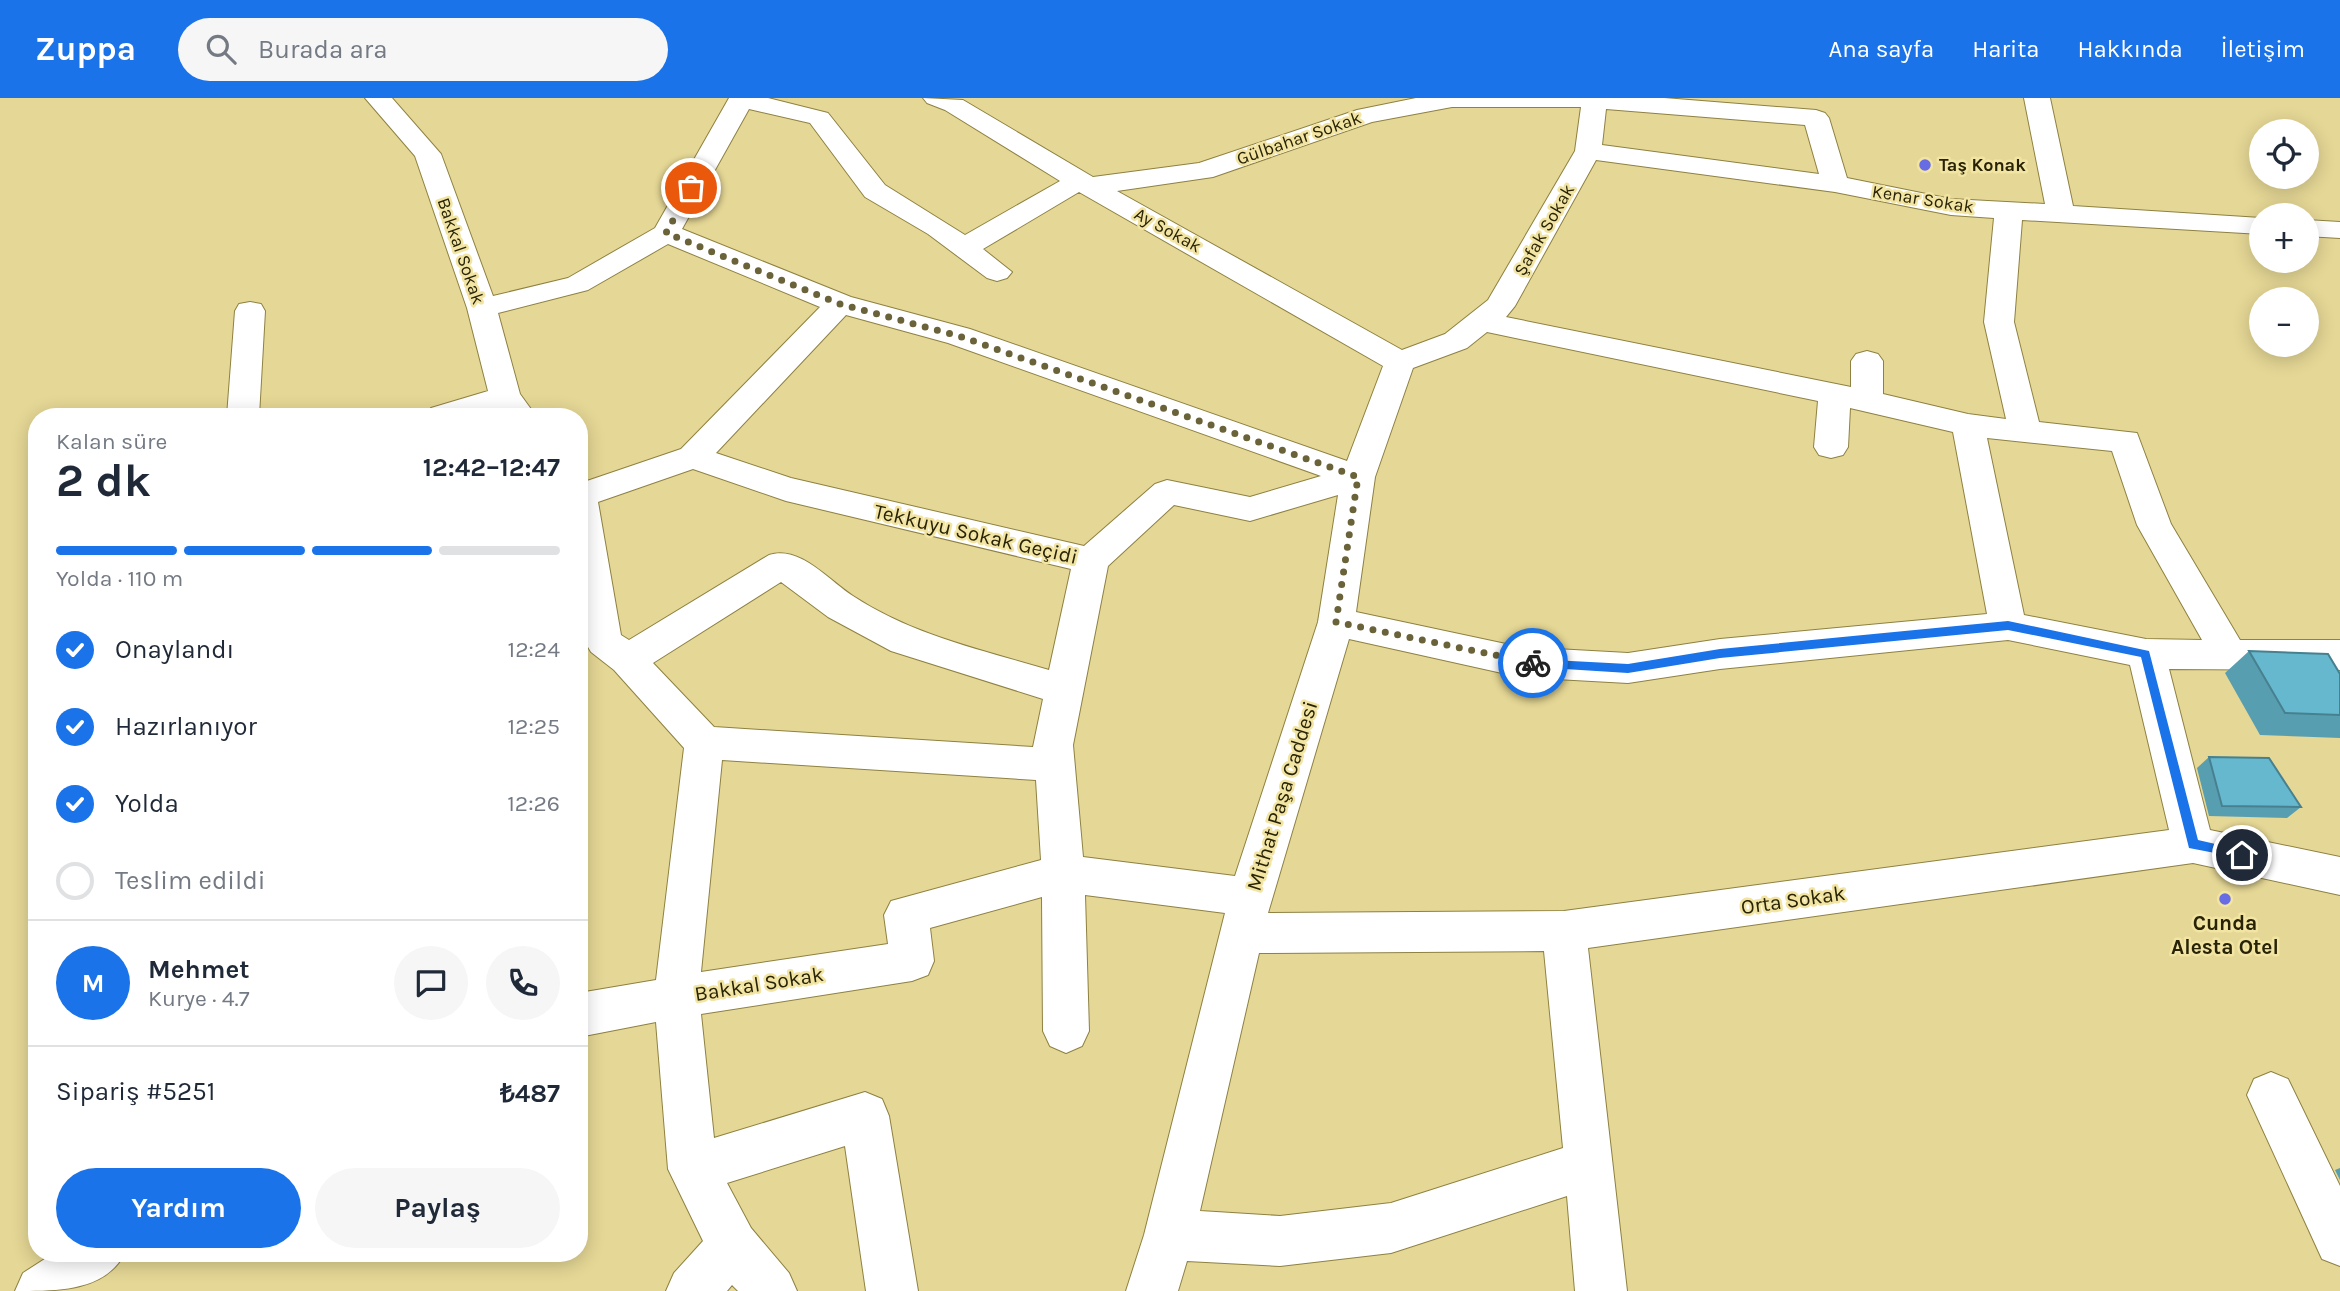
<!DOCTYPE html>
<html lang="tr">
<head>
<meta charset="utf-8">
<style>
  :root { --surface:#fff; --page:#f6f6f7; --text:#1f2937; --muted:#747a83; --line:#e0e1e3; --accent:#1a73e8 }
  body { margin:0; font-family:Karla,sans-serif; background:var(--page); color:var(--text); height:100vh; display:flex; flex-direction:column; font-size:26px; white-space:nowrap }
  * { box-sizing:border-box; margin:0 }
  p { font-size:23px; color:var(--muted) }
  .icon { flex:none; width:38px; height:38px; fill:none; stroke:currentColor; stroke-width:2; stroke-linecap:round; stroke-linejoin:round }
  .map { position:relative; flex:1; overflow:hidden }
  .panel { position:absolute; left:28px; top:310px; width:560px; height:854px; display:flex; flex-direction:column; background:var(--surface); border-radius:28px; box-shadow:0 4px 18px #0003 }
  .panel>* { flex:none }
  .tools { position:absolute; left:2249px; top:21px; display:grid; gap:14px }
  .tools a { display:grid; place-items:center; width:70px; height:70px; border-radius:50%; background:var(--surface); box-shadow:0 4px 18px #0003; font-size:35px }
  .pin { position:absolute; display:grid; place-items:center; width:60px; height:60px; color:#fff; margin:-30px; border:4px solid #fff; border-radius:50%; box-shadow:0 2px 7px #0007 }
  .courier { position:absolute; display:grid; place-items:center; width:70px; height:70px; margin:-35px; border:5px solid #1a73e8; border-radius:50%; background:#fff; color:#222; box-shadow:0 2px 9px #0007 }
  .summary em { font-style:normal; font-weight:700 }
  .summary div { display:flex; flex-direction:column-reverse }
  .summary { display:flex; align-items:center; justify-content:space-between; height:119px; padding:0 28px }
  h1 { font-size:46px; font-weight:700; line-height:52px }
  .bar { display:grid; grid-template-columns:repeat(4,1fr); gap:10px 7px; align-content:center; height:84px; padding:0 28px }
  .bar i { height:9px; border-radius:5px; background:var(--line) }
  .bar .on { background:var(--accent) }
  .bar p { grid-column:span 4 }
  .line { display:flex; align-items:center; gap:18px; padding:0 28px; border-top:2px solid var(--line) }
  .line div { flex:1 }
  .round { display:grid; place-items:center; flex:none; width:74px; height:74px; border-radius:37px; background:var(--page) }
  ol { padding:0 28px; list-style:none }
  li { display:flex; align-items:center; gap:21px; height:77px }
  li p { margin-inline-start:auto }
  li .icon { padding:7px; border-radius:50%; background:var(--accent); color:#fff; stroke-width:4 }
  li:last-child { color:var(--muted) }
  li i { width:38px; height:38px; border:4px solid var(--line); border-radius:50% }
  .action { display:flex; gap:14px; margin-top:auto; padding:14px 28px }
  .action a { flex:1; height:80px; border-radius:42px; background:var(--accent); color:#fff; font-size:28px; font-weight:700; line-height:80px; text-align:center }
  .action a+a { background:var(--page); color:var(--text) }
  header { display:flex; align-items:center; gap:42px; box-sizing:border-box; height:98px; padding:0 35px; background:var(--accent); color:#fff }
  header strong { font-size:33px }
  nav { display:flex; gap:38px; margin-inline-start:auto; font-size:24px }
  .search { width:490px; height:63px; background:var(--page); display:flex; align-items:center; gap:18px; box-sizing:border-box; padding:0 24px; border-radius:38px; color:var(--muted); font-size:26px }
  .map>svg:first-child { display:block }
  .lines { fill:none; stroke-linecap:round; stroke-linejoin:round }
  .minor-casing { stroke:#8e8141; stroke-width:2 }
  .minor { fill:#fff; fill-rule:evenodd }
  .wall { fill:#589eb1 }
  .building { fill:#66b8ce; stroke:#478190; stroke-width:2 }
  .route { fill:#1a73e8 }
  .done { stroke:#6a6239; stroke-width:7; stroke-dasharray:0 12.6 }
  .poi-dot { fill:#676be4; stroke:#f2e4a2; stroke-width:2.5 }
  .labels { text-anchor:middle; stroke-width:5; stroke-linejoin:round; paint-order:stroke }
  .far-street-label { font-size:18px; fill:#282307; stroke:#f2e4a2 }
  .far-poi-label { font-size:18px; font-weight:bold; fill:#282307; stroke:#f2e4a2; text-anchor:start }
  .street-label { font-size:21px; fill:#282307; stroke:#f2e4a2 }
  .poi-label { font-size:21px; font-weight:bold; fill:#282307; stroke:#f2e4a2 }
</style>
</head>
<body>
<header>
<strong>Zuppa</strong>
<div class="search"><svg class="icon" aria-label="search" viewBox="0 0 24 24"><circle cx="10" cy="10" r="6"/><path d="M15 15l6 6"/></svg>Burada ara</div>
<nav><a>Ana sayfa</a><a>Harita</a><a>Hakkında</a><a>İletişim</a></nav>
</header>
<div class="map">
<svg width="2340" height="1193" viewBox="0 0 2340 1193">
  <rect width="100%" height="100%" fill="#e5d795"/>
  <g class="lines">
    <defs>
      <path id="minor" d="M 365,0 L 392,0 L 441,56 L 493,198 L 568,180 L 655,130 L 729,0 L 768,0 L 828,15 L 885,87 L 965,137 L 1060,83 L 945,12 L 927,5 L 923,0 L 963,2 L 1093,79 L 1199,65 L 1357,12 L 1416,0 L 1664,0 L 1816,12 L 1825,15 L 1829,20 L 1847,80 L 1951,101 L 2045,106 L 2024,0 L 2050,0 L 2073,108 L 2261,120 L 2261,136 L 2022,122 L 2014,224 L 2039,324 L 2137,335 L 2171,426 L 2240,542 L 2340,542 L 2340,572 L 2169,571 L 2210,732 L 2340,759 L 2340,797 L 2193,765 L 1588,850 L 1627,1193 L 1575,1193 L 1567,1098 L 1391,1155 L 1280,1168 L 1187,1163 L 1178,1193 L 1126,1193 L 1144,1137 L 1225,815 L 1085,797 L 1089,933 L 1082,948 L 1066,955 L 1050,948 L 1043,933 L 1042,799 L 930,830 L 934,863 L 928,877 L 912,883 L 701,916 L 714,1040 L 865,994 L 882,1001 L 889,1018 L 918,1193 L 866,1193 L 845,1048 L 727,1085 L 751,1130 L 789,1175 L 797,1193 L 738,1193 L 732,1187 L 727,1193 L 666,1193 L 674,1175 L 703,1143 L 668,1071 L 656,924 L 579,939 L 579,895 L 656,882 L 684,650 L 614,572 L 591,554 L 585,544 L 579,505 L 579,382 L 584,384 L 681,351 L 820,209 L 668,146 L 588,192 L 498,215 L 520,296 L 536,318 L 503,318 L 498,312 L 477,318 L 426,318 L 431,310 L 488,293 L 467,210 L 415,58 ZM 1452,9 L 1581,9 L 1575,53 L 1488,202 L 1445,236 L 1402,252 L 1117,93 L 1213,79 L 1372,24 ZM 749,11 L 810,25 L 865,99 L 928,136 L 987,180 L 997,183 L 1007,180 L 1012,174 L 983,151 L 1079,94 L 1383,268 L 1347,363 L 970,231 L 851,199 L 682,131 ZM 1606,11 L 1805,27 L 1819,76 L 1602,47 ZM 1596,62 L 1835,94 L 1951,117 L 1994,120 L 1984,224 L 2006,321 L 1968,316 L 1883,296 L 1883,263 L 1878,256 L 1867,253 L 1856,256 L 1851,263 L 1851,289 L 1506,219 L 1515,208 ZM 846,217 L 948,245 L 1321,378 L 1250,399 L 1167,382 L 1155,386 L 1084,448 L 791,380 L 716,355 ZM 1487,234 L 1818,303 L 1814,349 L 1819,357 L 1831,360 L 1843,357 L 1848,349 L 1850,310 L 1953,334 L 1987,516 L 1720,541 L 1628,555 L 1520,549 L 1356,514 L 1375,379 L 1413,270 L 1467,250 ZM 1987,340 L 2112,353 L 2137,427 L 2202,542 L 2146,541 L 2024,517 ZM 693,371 L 786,403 L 1071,471 L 1049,572 C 982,552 912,537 853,498 C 828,482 800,447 769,457 L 629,542 L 621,537 L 598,404 ZM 1338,397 L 1318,524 L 1235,778 L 1083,759 L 1073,647 L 1108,468 L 1174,407 L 1250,423 ZM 781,484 L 828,519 L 891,553 L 1043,601 L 1033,649 L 714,629 L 653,565 ZM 1349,541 L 1520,579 L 1628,585 L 1720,571 L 2008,542 L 2130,567 L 2169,732 L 1564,813 L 1268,815 ZM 722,662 L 1036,682 L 1041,762 L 891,803 L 884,817 L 888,846 L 701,874 ZM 1544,853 L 1563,1050 L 1391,1105 L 1280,1118 L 1200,1113 L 1259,855 Z
        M 2306,122 L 2340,124 L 2340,140 L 2306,138 Z
        M 250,204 L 261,206 L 265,213 L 259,318 L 227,318 L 235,213 L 239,206 Z
        M 2271,974 L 2288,981 L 2340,1088 L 2340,1168 L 2322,1161 L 2247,997 L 2254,981 Z
        M 54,1155 L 125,1155 C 105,1193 60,1193 15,1193 L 23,1175 Z"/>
    </defs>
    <use href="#minor" class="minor-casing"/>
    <use href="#minor" class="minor"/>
  </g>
  <path class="wall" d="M 2249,553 L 2340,576 L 2340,640 L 2260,637 L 2225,575 Z
    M 2209,659 L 2301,709 L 2287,720 L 2209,718 L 2197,670 Z
    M 2340,1070 L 2340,1082 L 2335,1072 Z"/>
  <path class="building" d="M 2249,553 L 2328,556 L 2340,576 L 2340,617 L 2285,615 Z
    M 2209,659 L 2269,660 L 2301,709 L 2222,708 Z"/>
  <path class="route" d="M 2008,523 L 2149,553 L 2198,742 L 2246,753 L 2246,761 L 2189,750 L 2141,559 L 2008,532 L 1720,560 L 1628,575 L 1533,569 L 1528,565 L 1533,561 L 1628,566 L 1720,551 Z"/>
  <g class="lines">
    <path class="done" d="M 691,90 L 666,135 L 840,206 L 959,238 L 1358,379 L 1336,524 L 1533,565"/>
  </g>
  <g class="poi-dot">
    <circle cx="1925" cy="67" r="7"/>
    <circle cx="2225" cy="801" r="7"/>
  </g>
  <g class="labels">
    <g class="far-street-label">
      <text transform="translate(1299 40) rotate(-19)" y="6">Gülbahar Sokak</text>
      <text transform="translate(1923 101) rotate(9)" y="6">Kenar Sokak</text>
      <text transform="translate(1168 132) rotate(29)" y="6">Ay Sokak</text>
      <text transform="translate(1544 132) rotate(-60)" y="6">Şafak Sokak</text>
      <text transform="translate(461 153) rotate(71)" y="6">Bakkal Sokak</text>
    </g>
    <g class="far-poi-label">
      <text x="1939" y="73">Taş Konak</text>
    </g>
    <g class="street-label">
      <text transform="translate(976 436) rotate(13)" y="7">Tekkuyu Sokak Geçidi</text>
      <text transform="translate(1282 698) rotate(-73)" y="7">Mithat Paşa Caddesi</text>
      <text transform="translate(1793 802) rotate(-8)" y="7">Orta Sokak</text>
      <text transform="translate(759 886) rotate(-9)" y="7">Bakkal Sokak</text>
    </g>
    <g class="poi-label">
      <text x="2225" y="832">Cunda<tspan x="2225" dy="24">Alesta Otel</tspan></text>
    </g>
  </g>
</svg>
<div class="tools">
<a><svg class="icon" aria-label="locate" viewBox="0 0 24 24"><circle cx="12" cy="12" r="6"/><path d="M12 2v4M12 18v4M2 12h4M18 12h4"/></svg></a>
<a>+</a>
<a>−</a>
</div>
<div class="pin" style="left:691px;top:90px;background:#ea580c"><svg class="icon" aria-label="bag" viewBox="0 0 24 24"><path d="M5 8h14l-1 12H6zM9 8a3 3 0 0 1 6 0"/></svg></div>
<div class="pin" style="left:2242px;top:757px;background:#1f2937"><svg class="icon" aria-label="home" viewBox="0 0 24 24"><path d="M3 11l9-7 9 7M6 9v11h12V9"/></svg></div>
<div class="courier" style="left:1533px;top:565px"><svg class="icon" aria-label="bike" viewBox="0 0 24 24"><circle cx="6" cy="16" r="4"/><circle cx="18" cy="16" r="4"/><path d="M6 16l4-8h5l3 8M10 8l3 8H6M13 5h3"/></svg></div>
<section class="panel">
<div class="summary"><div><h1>2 dk</h1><p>Kalan süre</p></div><em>12:42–12:47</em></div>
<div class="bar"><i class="on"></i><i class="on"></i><i class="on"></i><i></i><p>Yolda · 110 m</p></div>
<ol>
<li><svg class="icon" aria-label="check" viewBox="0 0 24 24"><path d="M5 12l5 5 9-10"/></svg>Onaylandı<p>12:24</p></li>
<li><svg class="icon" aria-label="check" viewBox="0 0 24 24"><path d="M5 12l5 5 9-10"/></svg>Hazırlanıyor<p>12:25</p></li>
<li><svg class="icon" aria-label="check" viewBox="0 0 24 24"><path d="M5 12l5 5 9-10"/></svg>Yolda<p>12:26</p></li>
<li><i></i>Teslim edildi</li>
</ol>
<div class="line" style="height:126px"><b class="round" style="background:var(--accent);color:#fff">M</b><div><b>Mehmet</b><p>Kurye · 4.7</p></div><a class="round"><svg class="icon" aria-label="chat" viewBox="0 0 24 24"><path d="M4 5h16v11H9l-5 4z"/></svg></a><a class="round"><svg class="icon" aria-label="phone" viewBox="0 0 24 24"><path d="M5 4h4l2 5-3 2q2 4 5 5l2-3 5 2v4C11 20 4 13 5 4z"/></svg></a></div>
<div class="line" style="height:91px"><div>Sipariş #5251</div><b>₺487</b></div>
<div class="action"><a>Yardım</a><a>Paylaş</a></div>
</section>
</div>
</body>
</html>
